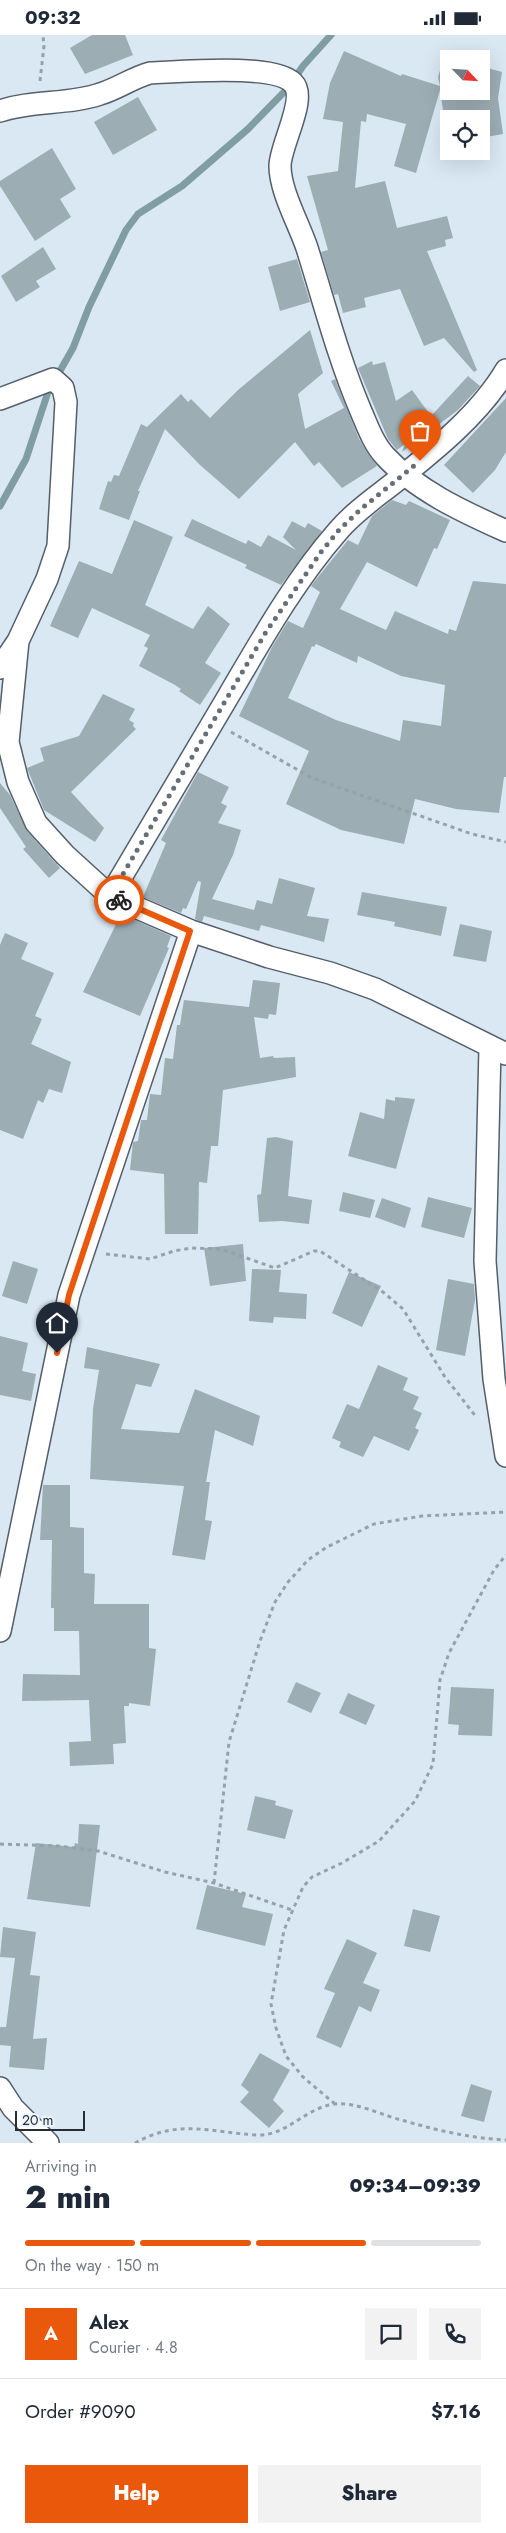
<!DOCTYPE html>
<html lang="en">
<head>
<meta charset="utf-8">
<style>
  :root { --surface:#fff; --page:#f2f2f3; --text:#1f2937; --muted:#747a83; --line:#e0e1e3; --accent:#ea580c }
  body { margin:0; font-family:Jost,sans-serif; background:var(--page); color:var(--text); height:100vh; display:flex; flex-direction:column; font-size:19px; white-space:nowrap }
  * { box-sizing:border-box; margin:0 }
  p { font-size:16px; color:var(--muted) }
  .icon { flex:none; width:28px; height:28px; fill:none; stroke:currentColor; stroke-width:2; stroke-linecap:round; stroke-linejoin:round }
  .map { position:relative; height:2108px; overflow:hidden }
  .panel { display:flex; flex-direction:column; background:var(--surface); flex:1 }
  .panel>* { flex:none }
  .needle { width:32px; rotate:115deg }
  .controls { position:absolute; left:440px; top:15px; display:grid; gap:10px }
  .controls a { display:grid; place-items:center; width:50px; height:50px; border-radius:0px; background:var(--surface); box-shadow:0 5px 20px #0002; font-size:25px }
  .scale { position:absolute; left:15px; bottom:12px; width:70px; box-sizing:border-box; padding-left:5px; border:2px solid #282d32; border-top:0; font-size:14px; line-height:18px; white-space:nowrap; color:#282d32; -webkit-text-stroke:4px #eaf4fe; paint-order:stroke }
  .pin { position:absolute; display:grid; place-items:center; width:42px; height:42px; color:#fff; margin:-51px -21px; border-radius:50% 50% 50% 0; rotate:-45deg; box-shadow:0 0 5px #0007 }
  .pin .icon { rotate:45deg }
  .courier { position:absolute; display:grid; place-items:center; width:50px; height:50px; margin:-25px; border:4px solid #ea580c; border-radius:50%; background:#fff; color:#222; box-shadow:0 1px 6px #0007 }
  .headline em { font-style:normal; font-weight:800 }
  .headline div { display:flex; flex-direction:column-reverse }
  .headline { display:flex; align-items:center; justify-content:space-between; height:85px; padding:0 25px }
  h1 { font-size:32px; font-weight:800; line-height:38px }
  .bar { display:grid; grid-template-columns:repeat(4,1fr); gap:8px 5px; align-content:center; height:60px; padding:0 25px }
  .bar i { height:6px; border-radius:4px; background:var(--line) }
  .bar .on { background:var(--accent) }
  .bar p { grid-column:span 4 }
  .line { display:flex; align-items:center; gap:12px; padding:0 25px; border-top:1px solid var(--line) }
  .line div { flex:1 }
  .round { display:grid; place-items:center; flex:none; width:52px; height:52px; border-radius:0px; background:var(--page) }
  .cta { display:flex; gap:10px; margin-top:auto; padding:10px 25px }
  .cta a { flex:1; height:58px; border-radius:0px; background:var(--accent); color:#fff; font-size:20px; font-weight:800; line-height:58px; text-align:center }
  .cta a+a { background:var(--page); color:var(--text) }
  .status { display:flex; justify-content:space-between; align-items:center; height:35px; padding:0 25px; background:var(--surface); direction:ltr }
  .status svg { height:14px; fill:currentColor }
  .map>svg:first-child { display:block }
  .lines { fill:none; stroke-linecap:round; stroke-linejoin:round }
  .stream { stroke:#809da1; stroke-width:7 }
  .building { fill:#9cadb4; fill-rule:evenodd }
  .minor-casing { stroke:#545f6a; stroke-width:24 }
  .path { stroke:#96a1aa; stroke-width:3; stroke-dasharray:4 4; stroke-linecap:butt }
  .minor { stroke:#fff; stroke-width:21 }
  .done { stroke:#666e76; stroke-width:5; stroke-dasharray:0 9 }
  .route { stroke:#ea580c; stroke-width:6 }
</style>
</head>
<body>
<div class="status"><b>09:32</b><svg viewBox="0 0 49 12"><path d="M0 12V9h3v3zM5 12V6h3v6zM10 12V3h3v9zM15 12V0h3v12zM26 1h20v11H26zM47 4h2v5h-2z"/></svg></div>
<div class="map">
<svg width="506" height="2108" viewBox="0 0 506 2108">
  <rect width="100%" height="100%" fill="#dae8f4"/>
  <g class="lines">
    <path class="stream" d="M 0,471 L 26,424 L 48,357 L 73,313 L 89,272 L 126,195 L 138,179 L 182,151 L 248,94 L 288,53 L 303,31 L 331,0"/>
  </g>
  <path class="building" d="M 92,0 L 125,0 L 133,20 L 85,39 L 70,13 Z
    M 344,16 L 401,41 L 402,39 L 440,51 L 438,42 L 445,20 L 457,24 L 449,24 L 449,56 L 481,56 L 481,31 L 502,37 L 498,63 L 503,99 L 481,103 L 481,84 L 449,84 L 448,109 L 440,55 L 416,138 L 394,131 L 406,89 L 367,79 L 366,87 L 361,86 L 355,153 L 385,146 L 397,193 L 447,181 L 453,203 L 445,205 L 446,211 L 427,216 L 477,335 L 474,337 L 444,303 L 424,311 L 400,254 L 364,263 L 366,272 L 343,278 L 338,259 L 334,260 L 321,217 L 328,215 L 307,141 L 338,136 L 343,87 L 323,84 L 330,48 Z
    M 138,62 L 157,95 L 113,120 L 94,87 Z
    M 52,113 L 76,154 L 60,164 L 71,182 L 35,206 L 0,151 L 0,146 Z
    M 43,212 L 56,234 L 36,246 L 40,252 L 16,267 L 1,241 Z
    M 297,224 L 310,267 L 280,276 L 268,232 Z
    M 310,295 L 323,338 L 298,359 L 305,394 L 344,373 L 331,346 L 335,344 L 359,404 L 377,431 L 342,453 L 319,427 L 314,431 L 295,407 L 239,464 L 200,430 L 165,394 L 138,456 L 140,456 L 129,485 L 99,474 L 108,446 L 111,447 L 114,440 L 119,441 L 141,389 L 147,392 L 181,359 L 188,367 L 191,364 L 210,383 L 238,355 Z
    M 372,326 L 373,330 L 385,327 L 396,366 L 412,355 L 431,381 L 468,341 L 480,351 L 458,375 L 402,417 L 405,409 L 397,415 L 388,404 L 358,333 Z
    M 506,363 L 506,417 L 495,435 L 473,458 L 444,430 Z
    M 392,465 L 406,470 L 409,466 L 450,485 L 437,514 L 434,513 L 417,552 L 367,527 L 340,574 L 386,595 L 395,576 L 448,599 L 449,594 L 456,596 L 473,546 L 506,549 L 506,742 L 504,742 L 499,778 L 456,774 L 415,764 L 404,809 L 341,795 L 286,769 L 309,716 L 239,681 L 272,612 L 288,586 L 303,593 L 320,557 L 311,551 L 318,542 L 348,505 L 358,510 L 372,481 ZM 316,609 L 357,628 L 358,621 L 401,641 L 445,650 L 441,691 L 403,685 L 400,706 L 336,685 L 288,663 L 312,611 L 314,612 Z
    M 192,484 L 246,509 L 248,505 L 261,512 L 268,500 L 296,515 L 283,502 L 292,486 L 305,493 L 308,488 L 322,496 L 281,550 L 245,533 L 247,530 L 184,501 Z
    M 134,485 L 173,502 L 145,570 L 193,594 L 208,571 L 230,589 L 205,628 L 221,638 L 200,670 L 179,656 L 181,654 L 175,650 L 139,631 L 148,613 L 144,611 L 150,600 L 92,573 L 78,603 L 50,591 L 79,526 L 112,539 Z
    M 103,659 L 135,674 L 129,685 L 134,688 L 133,691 L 136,694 L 71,757 L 104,793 L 95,807 L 44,775 L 27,733 L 44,726 L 40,713 L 79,701 Z
    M 198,737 L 229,752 L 221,768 L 227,771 L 218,788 L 241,795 L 233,820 L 212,864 L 254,875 L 257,865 L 272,869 L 279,843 L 315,853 L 307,881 L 329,884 L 324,907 L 261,890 L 259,896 L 204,881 L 202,887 L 195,884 L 201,847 L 198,846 L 186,874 L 183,873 L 181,878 L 143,862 L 166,808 L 161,805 Z
    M 0,748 L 10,760 L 27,796 L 60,833 L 49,843 L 23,814 L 26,812 L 0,773 Z
    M 362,857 L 447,872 L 441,901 L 394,891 L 395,887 L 357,880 Z
    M 121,879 L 171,901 L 167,912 L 169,913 L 140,981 L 83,957 Z
    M 460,889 L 492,896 L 486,927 L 453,921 Z
    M 5,898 L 28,908 L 21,924 L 54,938 L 35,981 L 42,984 L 31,1009 L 71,1027 L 62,1058 L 49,1054 L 43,1068 L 38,1065 L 23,1104 L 0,1095 L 0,910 Z
    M 253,945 L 280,948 L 276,980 L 269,979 L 268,984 L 254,982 L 260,1023 L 273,1021 L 274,1023 L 295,1022 L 296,1042 L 223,1055 L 218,1111 L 211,1111 L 207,1148 L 199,1147 L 198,1199 L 165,1199 L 164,1139 L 130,1135 L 133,1107 L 138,1106 L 141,1085 L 147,1085 L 150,1059 L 161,1060 L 165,1023 L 173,1024 L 177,990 L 180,990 L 184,965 L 249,972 Z
    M 395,1062 L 415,1064 L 396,1134 L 348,1121 L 360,1077 L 384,1084 L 386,1064 L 395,1066 Z
    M 276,1102 L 293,1106 L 288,1161 L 312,1165 L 309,1189 L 282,1186 L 259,1187 L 257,1160 L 261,1159 L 267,1103 Z
    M 343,1157 L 375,1165 L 370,1183 L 339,1176 Z
    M 428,1162 L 472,1173 L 464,1203 L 421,1192 Z
    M 382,1163 L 411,1173 L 405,1193 L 375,1182 Z
    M 243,1209 L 246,1246 L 210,1251 L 204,1213 Z
    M 13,1226 L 38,1234 L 27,1269 L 2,1261 Z
    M 252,1234 L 281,1235 L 279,1257 L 307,1259 L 306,1284 L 274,1282 L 273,1288 L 249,1286 Z
    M 349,1237 L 381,1251 L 362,1292 L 332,1278 Z
    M 448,1244 L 474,1249 L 475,1265 L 465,1321 L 436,1315 Z
    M 0,1301 L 28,1308 L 22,1336 L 36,1339 L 31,1366 L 0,1360 Z
    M 87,1312 L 160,1329 L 151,1352 L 136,1349 L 121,1394 L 179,1398 L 195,1354 L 260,1381 L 253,1411 L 215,1395 L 206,1447 L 210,1447 L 205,1485 L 212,1486 L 205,1525 L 172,1520 L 184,1451 L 90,1444 L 93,1374 L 99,1335 L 84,1333 Z
    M 378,1330 L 408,1343 L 403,1355 L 419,1362 L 413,1374 L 422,1378 L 415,1393 L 419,1395 L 409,1416 L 374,1401 L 363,1422 L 339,1412 L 341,1407 L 332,1403 L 347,1369 L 359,1374 Z
    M 43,1450 L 70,1450 L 70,1492 L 84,1493 L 84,1538 L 95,1539 L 94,1569 L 149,1569 L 149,1613 L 156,1614 L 150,1671 L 129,1668 L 129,1671 L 124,1671 L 126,1708 L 113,1709 L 114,1729 L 70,1731 L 69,1707 L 91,1706 L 89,1665 L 22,1666 L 23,1639 L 80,1640 L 79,1596 L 54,1596 L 54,1573 L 51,1573 L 52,1505 L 40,1505 Z
    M 296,1647 L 321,1658 L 311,1678 L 287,1667 Z
    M 451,1652 L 494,1654 L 492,1701 L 458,1700 L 459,1690 L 448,1689 Z
    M 348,1658 L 375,1670 L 366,1690 L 339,1678 Z
    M 255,1761 L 276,1766 L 275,1770 L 293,1775 L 285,1804 L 247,1795 Z
    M 79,1789 L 100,1790 L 90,1872 L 27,1864 L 36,1808 L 74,1812 L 75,1808 L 78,1809 Z
    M 207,1850 L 246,1859 L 242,1872 L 273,1879 L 265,1911 L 196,1894 Z
    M 413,1874 L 440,1881 L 430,1917 L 404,1911 Z
    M 3,1892 L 36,1897 L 30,1940 L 40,1941 L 33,2004 L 47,2003 L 44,2035 L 9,2032 L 11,2011 L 0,2010 L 0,1992 L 6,1992 L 15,1923 L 0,1922 Z
    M 347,1904 L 377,1918 L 363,1948 L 380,1955 L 371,1977 L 359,1971 L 341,2013 L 316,2002 L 335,1958 L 324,1954 Z
    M 260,2018 L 290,2035 L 273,2065 L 284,2076 L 269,2093 L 240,2067 L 249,2057 L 241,2050 Z
    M 471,2049 L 492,2056 L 484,2087 L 461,2081 Z"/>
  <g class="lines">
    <defs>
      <path id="minor" d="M 0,76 C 32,65 68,70 100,59 C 117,54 132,43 150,38 C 180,37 274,28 293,48 C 308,63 280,110 280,131 C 280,156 299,189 307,213 C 324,267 338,322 360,374 C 367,390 373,408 385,421 C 417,456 464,477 506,496
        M 0,364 L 53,344 L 63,353 L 66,367 L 58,511 L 47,544 L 18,606 L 0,633
        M 18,606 L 8,707 L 18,747 L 36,788 L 65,820 L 110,861 L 191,896 L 269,922 L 330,938 L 375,954 L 506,1019
        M 110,861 C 150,794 190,727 229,660 C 262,604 295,545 338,496 C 354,477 376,462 395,447 C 435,415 480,379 506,335
        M 490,1012 L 485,1226 L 494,1344 L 506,1421
        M 0,1596 L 69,1260 L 191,896
        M 0,2053 L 13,2073 L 48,2108"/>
    </defs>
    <use href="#minor" class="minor-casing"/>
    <path class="path" d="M 40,46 L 44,11 L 43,0
      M 231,697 L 312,743 L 472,799 L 506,807
      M 106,1219 L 150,1224 L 174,1216 L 191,1213 L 221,1214 L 275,1233 L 314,1216 L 320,1216 L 383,1257 L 403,1274 L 445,1342 L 477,1383
      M 0,1809 L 58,1811 L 98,1816 L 165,1837 L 214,1848 L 292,1875
      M 214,1848 L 229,1707 L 260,1606 L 275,1567 L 288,1547 L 308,1525 L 327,1512 L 374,1489 L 422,1481 L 506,1477
      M 335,2069 L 303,2042 L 286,2021 L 276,1993 L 271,1969 L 284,1895 L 303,1852 L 312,1842 L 342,1828 L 379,1806 L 415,1766 L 433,1729 L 440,1645 L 449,1618 L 494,1535 L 506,1520
      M 135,2108 C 180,2083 212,2098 258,2100 C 287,2101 306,2072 335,2069 C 358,2067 383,2081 405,2086 C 439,2096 471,2103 506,2105"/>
    <use href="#minor" class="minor"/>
  </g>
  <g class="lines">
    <path class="done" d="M 119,865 L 110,861 L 266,597 L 321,517 L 339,495 L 361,474 L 420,426"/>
    <path class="route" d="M 57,1318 L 69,1260 L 190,896 L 119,865"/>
  </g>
</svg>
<div class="controls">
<a><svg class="needle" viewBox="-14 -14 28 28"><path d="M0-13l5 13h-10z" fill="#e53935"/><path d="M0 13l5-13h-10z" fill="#747a83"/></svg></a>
<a><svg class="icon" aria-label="locate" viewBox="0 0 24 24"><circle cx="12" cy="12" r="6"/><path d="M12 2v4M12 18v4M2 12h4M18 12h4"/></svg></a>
</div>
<div class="scale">20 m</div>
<div class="pin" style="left:420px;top:426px;background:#ea580c"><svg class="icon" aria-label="bag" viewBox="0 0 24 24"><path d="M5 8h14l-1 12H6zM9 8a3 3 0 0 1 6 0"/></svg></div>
<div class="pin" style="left:57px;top:1318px;background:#1f2937"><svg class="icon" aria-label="home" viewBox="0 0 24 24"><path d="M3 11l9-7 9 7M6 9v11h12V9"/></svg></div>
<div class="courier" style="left:119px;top:865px"><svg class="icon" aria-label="bike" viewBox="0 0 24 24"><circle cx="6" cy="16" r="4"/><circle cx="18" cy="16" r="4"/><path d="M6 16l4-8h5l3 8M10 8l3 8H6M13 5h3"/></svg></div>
</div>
<section class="panel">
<div class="headline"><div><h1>2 min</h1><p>Arriving in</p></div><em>09:34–09:39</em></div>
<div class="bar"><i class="on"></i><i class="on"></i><i class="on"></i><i></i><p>On the way · 150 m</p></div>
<div class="line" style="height:90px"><b class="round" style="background:var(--accent);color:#fff">A</b><div><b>Alex</b><p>Courier · 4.8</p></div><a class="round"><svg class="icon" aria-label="chat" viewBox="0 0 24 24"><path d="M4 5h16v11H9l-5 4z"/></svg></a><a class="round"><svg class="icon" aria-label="phone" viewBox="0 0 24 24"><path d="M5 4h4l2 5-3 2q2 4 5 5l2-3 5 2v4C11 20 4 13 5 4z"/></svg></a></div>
<div class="line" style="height:65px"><div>Order #9090</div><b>$7.16</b></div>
<div class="cta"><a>Help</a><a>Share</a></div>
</section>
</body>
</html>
